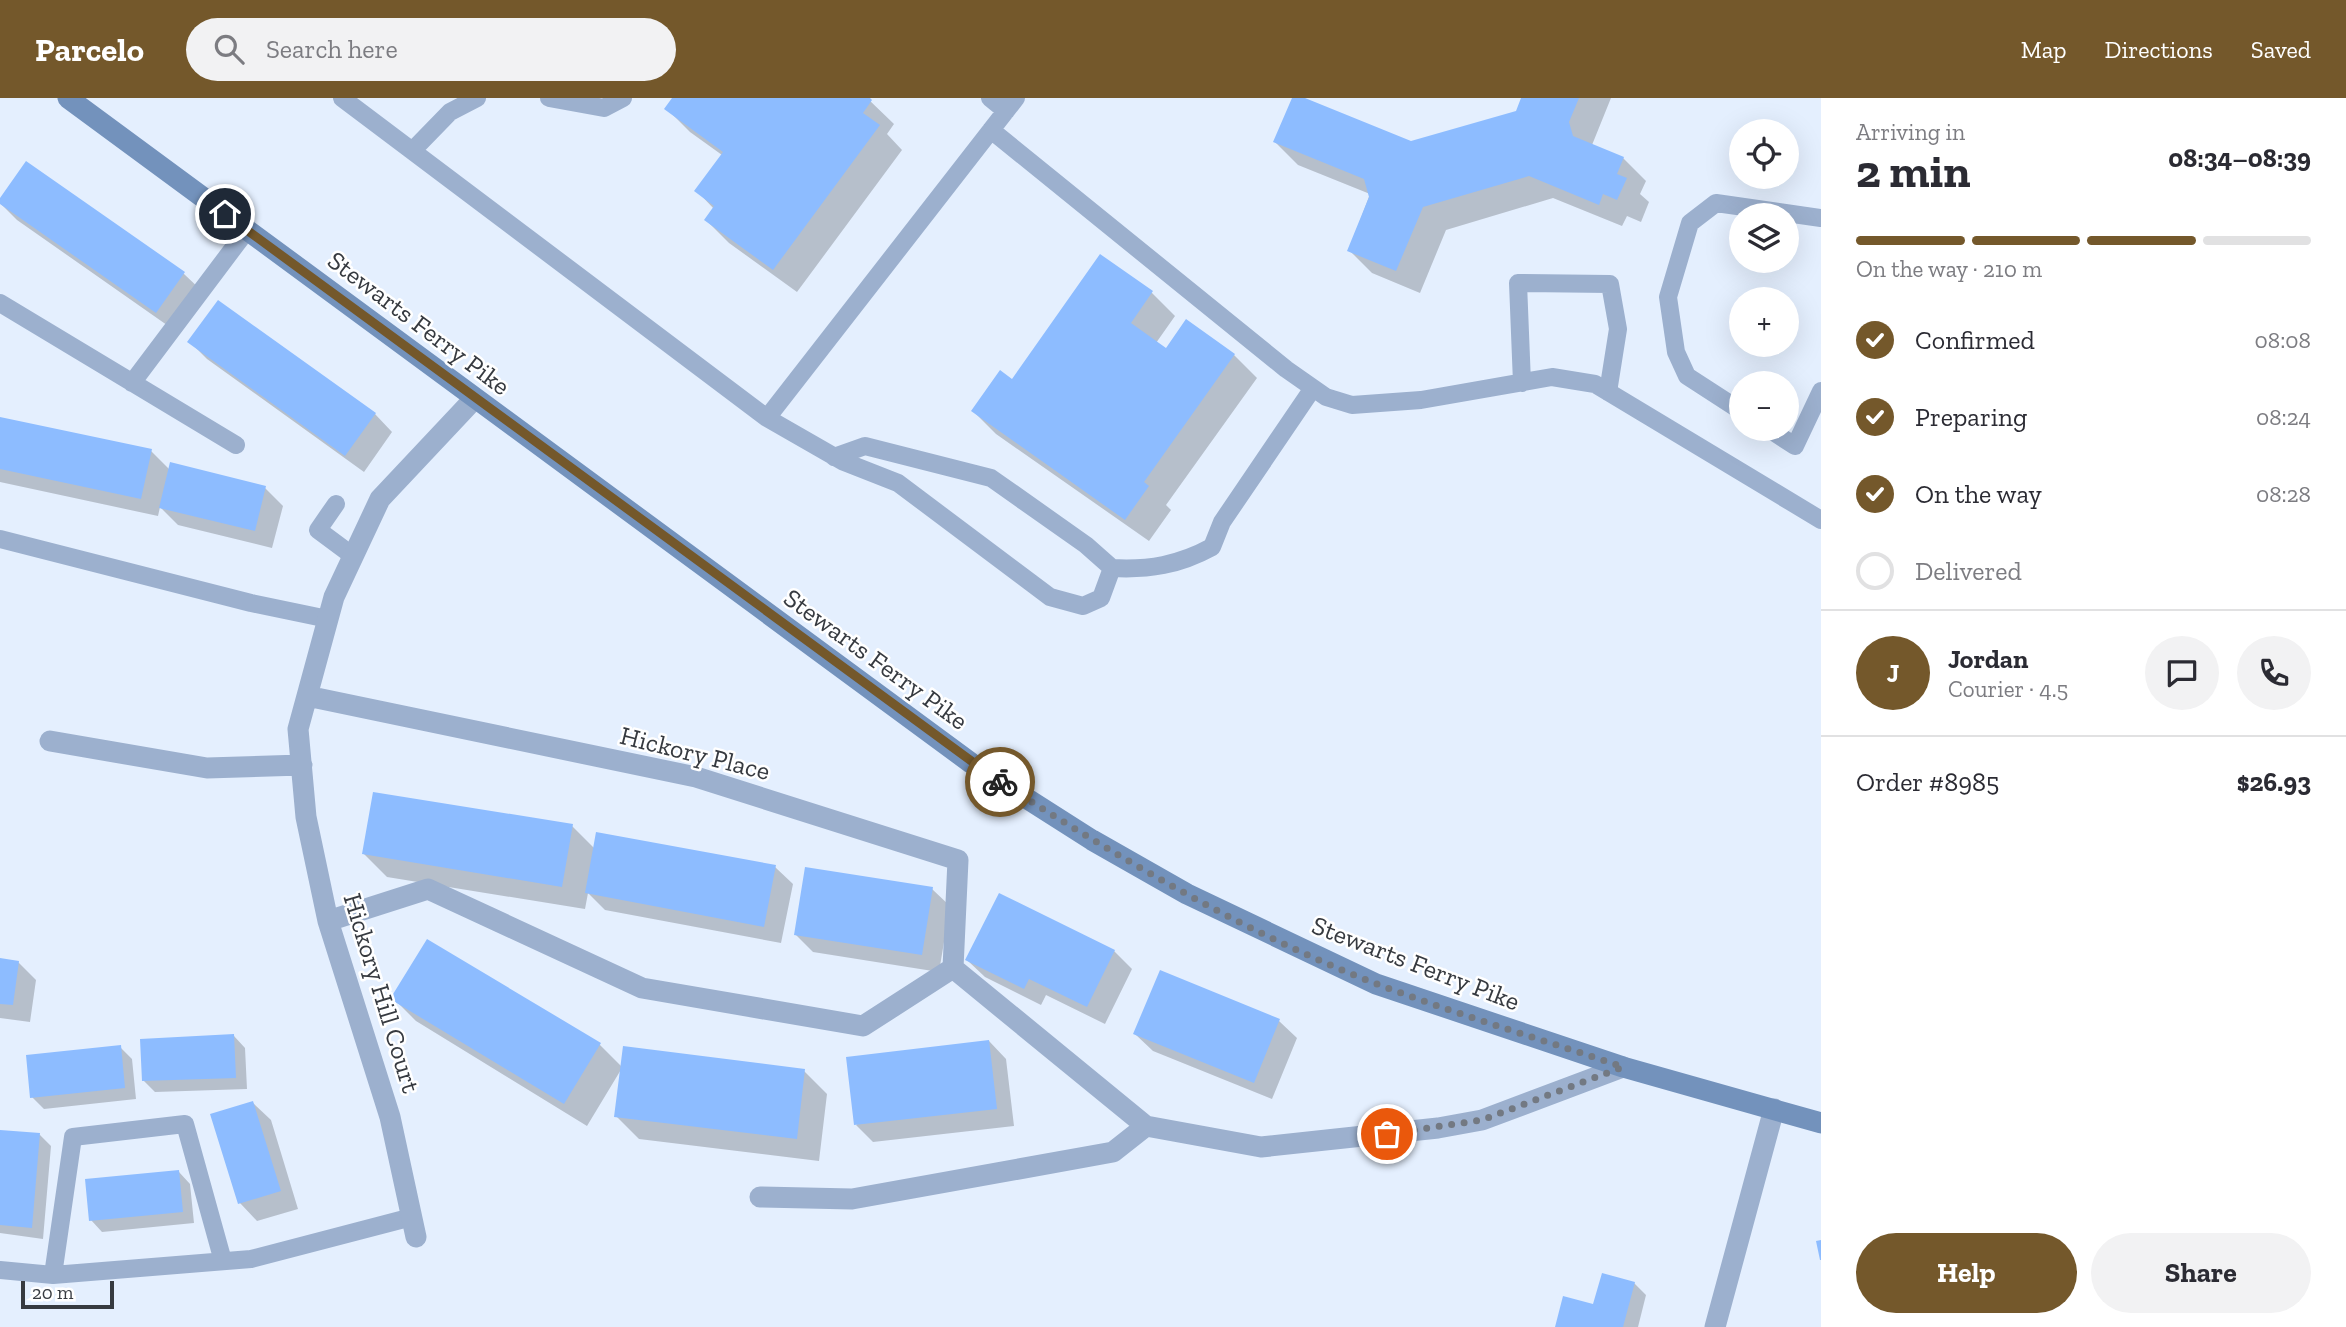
<!DOCTYPE html>
<html lang="en">
<head>
<meta charset="utf-8">
<style>
  :root { --surface:#fff; --page:#f2f2f3; --text:#2b2b33; --muted:#7c7c81; --line:#e1e1e2; --accent:#74582b }
  body { margin:0; font-family:"Zilla Slab",serif; background:var(--page); color:var(--text); height:100vh; display:flex; flex-direction:column; font-size:26px; white-space:nowrap }
  * { box-sizing:border-box; margin:0 }
  p { font-size:23px; color:var(--muted) }
  .icon { flex:none; width:38px; height:38px; fill:none; stroke:currentColor; stroke-width:2; stroke-linecap:round; stroke-linejoin:round }
  .map { position:relative; flex:1; overflow:hidden }
  .details { display:flex; flex-direction:column; background:var(--surface); width:525px }
  .details>* { flex:none }
  .controls { position:absolute; left:1729px; top:21px; display:grid; gap:14px }
  .controls a { display:grid; place-items:center; width:70px; height:70px; border-radius:50%; background:var(--surface); box-shadow:0 7px 28px #0002; font-size:35px }
  .scale { position:absolute; left:21px; bottom:18px; width:93px; box-sizing:border-box; padding-left:7px; border:4px solid #363a40; border-top:0; font-size:19px; line-height:24px; white-space:nowrap; color:#363a40; -webkit-text-stroke:5px #fff; paint-order:stroke }
  .pin { position:absolute; display:grid; place-items:center; width:60px; height:60px; color:#fff; margin:-30px; border:4px solid #fff; border-radius:50%; box-shadow:0 2px 7px #0007 }
  .courier { position:absolute; display:grid; place-items:center; width:70px; height:70px; margin:-35px; border:5px solid #74582b; border-radius:50%; background:#fff; color:#222; box-shadow:0 2px 9px #0007 }
  .summary em { font-style:normal; font-weight:700 }
  .summary div { display:flex; flex-direction:column-reverse }
  .summary { display:flex; align-items:center; justify-content:space-between; height:119px; padding:0 35px }
  h1 { font-size:46px; font-weight:700; line-height:52px }
  .bar { display:grid; grid-template-columns:repeat(4,1fr); gap:10px 7px; align-content:center; height:84px; padding:0 35px }
  .bar i { height:9px; border-radius:5px; background:var(--line) }
  .bar .active { background:var(--accent) }
  .bar p { grid-column:span 4 }
  .line { display:flex; align-items:center; gap:18px; padding:0 35px; border-top:2px solid var(--line) }
  .line div { flex:1 }
  .round { display:grid; place-items:center; flex:none; width:74px; height:74px; border-radius:37px; background:var(--page) }
  ol { padding:0 35px; list-style:none }
  li { display:flex; align-items:center; gap:21px; height:77px }
  li p { margin-inline-start:auto }
  li .icon { padding:7px; border-radius:50%; background:var(--accent); color:#fff; stroke-width:4 }
  li:last-child { color:var(--muted) }
  li i { width:38px; height:38px; border:4px solid var(--line); border-radius:50% }
  .action { display:flex; gap:14px; margin-top:auto; padding:14px 35px }
  .action a { flex:1; height:80px; border-radius:42px; background:var(--accent); color:#fff; font-size:28px; font-weight:700; line-height:80px; text-align:center }
  .action a+a { background:var(--page); color:var(--text) }
  header { display:flex; align-items:center; gap:42px; box-sizing:border-box; height:98px; padding:0 35px; background:var(--accent); color:#fff }
  header strong { font-size:33px }
  nav { display:flex; gap:38px; margin-inline-start:auto; font-size:24px }
  .search { width:490px; height:63px; background:var(--page); display:flex; align-items:center; gap:18px; box-sizing:border-box; padding:0 24px; border-radius:38px; color:var(--muted); font-size:26px }
  main { display:flex; flex:1; min-height:0 }
  .map>svg:first-child { display:block }
  .shadow { fill:#0003 }
  .building { fill:#8dbcff }
  .lines { fill:none; stroke-linecap:round; stroke-linejoin:round }
  .lane { stroke:#9cb0ce; stroke-width:18 }
  .street { stroke:#9cb0ce; stroke-width:21 }
  .secondary { stroke:#7392bc; stroke-width:21 }
  .done { stroke:#737982; stroke-width:7; stroke-dasharray:0 12.6 }
  .route { stroke:#74582b; stroke-width:9 }
  .labels { text-anchor:middle; stroke-width:5; stroke-linejoin:round; paint-order:stroke }
  .street-label { font-size:26px; fill:#363a40; stroke:#fff }
</style>
</head>
<body>
<header>
<strong>Parcelo</strong>
<div class="search"><svg class="icon" aria-label="search" viewBox="0 0 24 24"><circle cx="10" cy="10" r="6"/><path d="M15 15l6 6"/></svg>Search here</div>
<nav><a>Map</a><a>Directions</a><a>Saved</a></nav>
</header>
<main>
<div class="map">
<svg width="1821" height="1229" viewBox="0 0 1821 1229">
  <rect width="100%" height="100%" fill="#e4effe"/>
  <path class="shadow" d="M 675,0 L 867,0 L 894,26 L 887,36 L 902,52 L 797,194 L 729,145 L 706,122 L 714,111 L 696,92 L 722,57 L 690,34 L 667,11 Z
    M 1294,0 L 1301,0 L 1411,45 L 1517,15 L 1523,0 L 1611,0 L 1592,47 L 1623,60 L 1646,83 L 1640,96 L 1649,104 L 1641,124 L 1627,118 L 1622,128 L 1553,100 L 1446,132 L 1420,195 L 1372,175 L 1349,152 L 1370,96 L 1298,67 L 1275,44 Z
    M 27,66 L 184,176 L 202,193 L 174,232 L 17,122 L 0,105 Z
    M 1101,158 L 1152,195 L 1175,218 L 1156,245 L 1166,252 L 1234,257 L 1257,280 L 1166,407 L 1171,412 L 1149,443 L 996,336 L 973,313 L 1012,283 Z
    M 190,244 L 375,316 L 392,334 L 364,374 L 207,261 Z
    M 0,321 L 151,353 L 170,372 L 265,390 L 283,408 L 272,450 L 178,427 L 160,409 L 158,418 L 0,384 Z
    M 572,728 L 595,751 L 775,769 L 793,786 L 781,845 L 605,812 L 588,795 L 585,811 L 387,779 L 364,756 Z
    M 932,791 L 950,808 L 939,874 L 813,854 L 796,837 Z
    M 1114,853 L 1132,871 L 1105,926 L 1046,897 L 1041,907 L 985,879 L 967,862 Z
    M 0,862 L 18,864 L 36,882 L 30,924 L 0,920 Z
    M 1161,875 L 1279,923 L 1297,940 L 1272,1001 L 1153,953 L 1135,936 Z
    M 393,900 L 600,947 L 622,969 L 804,973 L 827,996 L 819,1063 L 639,1041 L 616,1018 L 622,970 L 587,1028 L 416,923 Z
    M 234,938 L 245,950 L 247,991 L 155,994 L 143,982 Z
    M 989,943 L 1006,961 L 1014,1028 L 873,1044 L 856,1027 Z
    M 120,949 L 132,961 L 136,1001 L 44,1011 L 32,999 Z
    M 253,1005 L 271,1022 L 298,1111 L 257,1123 L 240,1105 Z
    M 0,1033 L 40,1037 L 51,1048 L 43,1141 L 0,1135 Z
    M 179,1074 L 190,1086 L 194,1125 L 102,1134 L 91,1122 Z
    M 1634,1185 L 1646,1197 L 1638,1229 L 1557,1229 Z"/>
  <path class="building" d="M 672,0 L 870,0 L 872,2 L 863,15 L 880,27 L 773,172 L 704,122 L 714,108 L 694,93 L 723,54 L 664,11 Z
    M 1292,0 L 1305,0 L 1411,43 L 1516,13 L 1521,0 L 1579,0 L 1569,24 L 1573,38 L 1624,59 L 1617,76 L 1627,80 L 1617,102 L 1603,96 L 1599,107 L 1529,78 L 1423,109 L 1396,173 L 1347,153 L 1369,99 L 1364,81 L 1273,44 Z
    M 26,63 L 185,174 L 156,215 L 0,106 L 0,100 Z
    M 1100,156 L 1153,193 L 1131,225 L 1166,250 L 1186,221 L 1235,256 L 1144,384 L 1149,388 L 1125,422 L 971,313 L 1000,272 L 1012,281 Z
    M 218,202 L 376,315 L 345,358 L 187,244 Z
    M 0,319 L 152,351 L 141,401 L 0,371 Z
    M 170,364 L 266,388 L 255,433 L 159,410 Z
    M 373,694 L 573,726 L 562,789 L 362,756 Z
    M 596,734 L 776,767 L 764,829 L 585,795 Z
    M 805,769 L 933,789 L 922,857 L 794,837 Z
    M 999,795 L 1115,852 L 1087,909 L 1029,881 L 1024,891 L 965,862 Z
    M 427,841 L 601,945 L 564,1006 L 390,901 Z
    M 0,860 L 19,863 L 13,907 L 0,906 Z
    M 1160,872 L 1280,921 L 1254,985 L 1133,936 Z
    M 234,936 L 236,980 L 142,983 L 140,941 Z
    M 989,942 L 997,1011 L 854,1027 L 846,959 Z
    M 121,947 L 125,990 L 30,1000 L 26,957 Z
    M 623,948 L 805,971 L 797,1041 L 614,1019 Z
    M 253,1003 L 281,1093 L 238,1106 L 210,1016 Z
    M 0,1032 L 40,1035 L 32,1130 L 0,1127 Z
    M 179,1072 L 183,1114 L 89,1123 L 85,1081 Z
    M 1821,1142 L 1821,1162 L 1820,1162 L 1816,1143 Z
    M 1602,1175 L 1635,1184 L 1623,1229 L 1555,1229 L 1563,1198 L 1593,1206 Z"/>
  <g class="lines">
    <path class="lane" d="M 342,0 L 767,320 L 842,363 L 898,385 L 1050,499 L 1083,508 L 1101,500 L 1112,470 L 1086,447 L 991,380 L 865,348 L 834,359
      M 549,0 L 604,10 L 623,0
      M 990,0 L 1006,13
      M 991,32 L 1286,271 L 1326,299 L 1352,307 L 1421,302 L 1552,279 L 1595,286 L 1821,422
      M 414,51 L 450,14 L 477,0
      M 0,205 L 236,347
      M 132,285 L 247,132
      M 1522,285 L 1518,185 L 1610,186 L 1618,231 L 1608,294
      M 1741,313 L 1687,278 L 1676,254 L 1668,199 L 1690,125 L 1716,105 L 1821,120
      M 767,320 L 1016,0
      M 1769,331 L 1795,348 L 1821,293
      M 336,406 L 318,432 L 353,458
      M 0,441 L 251,505 L 328,521
      M 1112,470 C 1149,472 1179,467 1212,449 L 1222,424 L 1313,290
      M 0,1172 L 53,1177 L 251,1161 L 412,1119
      M 53,1177 L 73,1039 L 185,1026 L 223,1163"/>
    <path class="street" d="M 307,598 L 696,679 L 958,762 L 953,870 L 863,928 L 642,890 L 428,791 L 328,823
      M 50,643 L 207,670 L 302,667
      M 953,870 L 1146,1028 L 1261,1049 L 1438,1030 L 1482,1022 L 1623,969
      M 760,1099 L 852,1101 L 1113,1054 L 1146,1028
      M 416,1139 L 390,1019 L 328,823 L 306,719 L 298,631 L 334,499 L 380,401 L 474,301
      M 1715,1229 L 1774,1011"/>
    <path class="secondary" d="M 68,0 L 971,665 L 1092,742 L 1187,796 L 1376,886 L 1623,969 L 1821,1025"/>
  </g>
  <g class="lines">
    <path class="done" d="M 1000,684 C 1120,760 1244,835 1377,886 C 1458,917 1541,941 1623,969 L 1482,1022 L 1387,1036"/>
    <path class="route" d="M 225,116 L 1000,684"/>
  </g>
  <g class="labels">
    <g class="street-label">
      <text transform="translate(419 225) rotate(37)" y="9">Stewarts Ferry Pike</text>
      <text transform="translate(876 561) rotate(36)" y="9">Stewarts Ferry Pike</text>
      <text transform="translate(695 655) rotate(14)" y="9">Hickory Place</text>
      <text transform="translate(1416 865) rotate(21)" y="9">Stewarts Ferry Pike</text>
      <text transform="translate(382 895) rotate(73)" y="9">Hickory Hill Court</text>
    </g>
  </g>
</svg>
<div class="controls">
<a><svg class="icon" aria-label="locate" viewBox="0 0 24 24"><circle cx="12" cy="12" r="6"/><path d="M12 2v4M12 18v4M2 12h4M18 12h4"/></svg></a>
<a><svg class="icon" aria-label="layers" viewBox="0 0 24 24"><path d="M12 4l9 5-9 5-9-5zM3 14l9 5 9-5"/></svg></a>
<a>+</a>
<a>−</a>
</div>
<div class="scale">20 m</div>
<div class="pin" style="left:1387px;top:1036px;background:#ea580c"><svg class="icon" aria-label="bag" viewBox="0 0 24 24"><path d="M5 8h14l-1 12H6zM9 8a3 3 0 0 1 6 0"/></svg></div>
<div class="pin" style="left:225px;top:116px;background:#1f2937"><svg class="icon" aria-label="home" viewBox="0 0 24 24"><path d="M3 11l9-7 9 7M6 9v11h12V9"/></svg></div>
<div class="courier" style="left:1000px;top:684px"><svg class="icon" aria-label="bike" viewBox="0 0 24 24"><circle cx="6" cy="16" r="4"/><circle cx="18" cy="16" r="4"/><path d="M6 16l4-8h5l3 8M10 8l3 8H6M13 5h3"/></svg></div>
</div>
<section class="details">
<div class="summary"><div><h1>2 min</h1><p>Arriving in</p></div><em>08:34–08:39</em></div>
<div class="bar"><i class="active"></i><i class="active"></i><i class="active"></i><i></i><p>On the way · 210 m</p></div>
<ol>
<li><svg class="icon" aria-label="check" viewBox="0 0 24 24"><path d="M5 12l5 5 9-10"/></svg>Confirmed<p>08:08</p></li>
<li><svg class="icon" aria-label="check" viewBox="0 0 24 24"><path d="M5 12l5 5 9-10"/></svg>Preparing<p>08:24</p></li>
<li><svg class="icon" aria-label="check" viewBox="0 0 24 24"><path d="M5 12l5 5 9-10"/></svg>On the way<p>08:28</p></li>
<li><i></i>Delivered</li>
</ol>
<div class="line" style="height:126px"><b class="round" style="background:var(--accent);color:#fff">J</b><div><b>Jordan</b><p>Courier · 4.5</p></div><a class="round"><svg class="icon" aria-label="chat" viewBox="0 0 24 24"><path d="M4 5h16v11H9l-5 4z"/></svg></a><a class="round"><svg class="icon" aria-label="phone" viewBox="0 0 24 24"><path d="M5 4h4l2 5-3 2q2 4 5 5l2-3 5 2v4C11 20 4 13 5 4z"/></svg></a></div>
<div class="line" style="height:91px"><div>Order #8985</div><b>$26.93</b></div>
<div class="action"><a>Help</a><a>Share</a></div>
</section>
</main>
</body>
</html>
